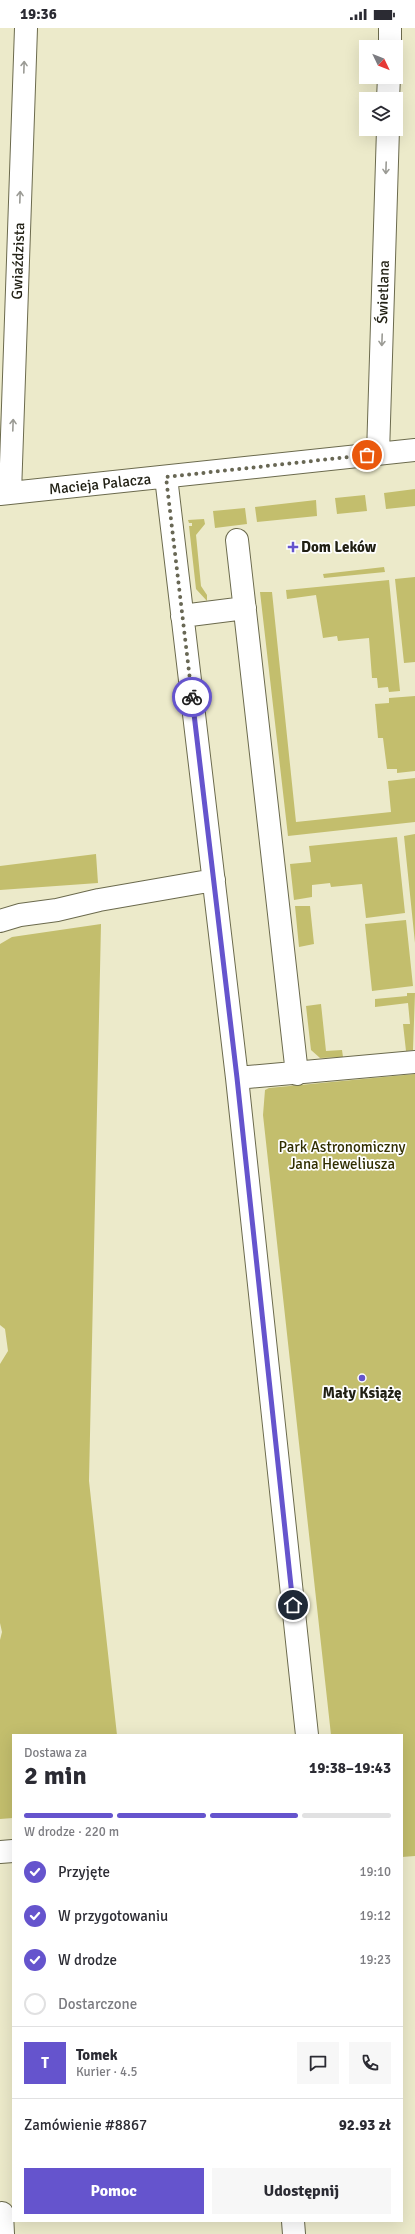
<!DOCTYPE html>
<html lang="pl">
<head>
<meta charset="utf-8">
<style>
  :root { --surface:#fff; --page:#f7f7f7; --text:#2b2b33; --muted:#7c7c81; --line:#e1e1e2; --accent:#6554cd }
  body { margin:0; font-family:Signika,sans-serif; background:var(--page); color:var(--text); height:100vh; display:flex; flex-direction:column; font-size:15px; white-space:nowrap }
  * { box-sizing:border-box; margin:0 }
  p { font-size:13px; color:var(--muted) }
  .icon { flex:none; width:22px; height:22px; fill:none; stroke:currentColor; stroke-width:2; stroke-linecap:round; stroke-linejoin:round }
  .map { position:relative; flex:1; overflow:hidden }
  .side { position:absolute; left:12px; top:1706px; width:391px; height:488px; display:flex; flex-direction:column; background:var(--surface); border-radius:0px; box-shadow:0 4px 16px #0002 }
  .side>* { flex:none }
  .needle { width:26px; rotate:133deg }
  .controls { position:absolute; left:359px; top:12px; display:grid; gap:8px }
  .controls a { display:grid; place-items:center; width:44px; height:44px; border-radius:0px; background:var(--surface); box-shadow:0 4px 16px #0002; font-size:20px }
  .pin { position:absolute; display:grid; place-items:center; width:34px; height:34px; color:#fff; margin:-17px; border:2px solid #fff; border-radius:50%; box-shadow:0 1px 4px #0007 }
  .courier { position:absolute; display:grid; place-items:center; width:40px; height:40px; margin:-20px; border:3px solid #6554cd; border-radius:50%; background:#fff; color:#222; box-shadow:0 1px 5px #0007 }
  .headline em { font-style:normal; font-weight:800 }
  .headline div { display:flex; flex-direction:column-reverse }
  .headline { display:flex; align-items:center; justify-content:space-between; height:68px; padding:0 12px }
  h1 { font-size:26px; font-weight:800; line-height:30px }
  .bar { display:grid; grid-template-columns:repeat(4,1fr); gap:6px 4px; align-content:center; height:48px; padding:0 12px }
  .bar i { height:5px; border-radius:3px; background:var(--line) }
  .bar .active { background:var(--accent) }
  .bar p { grid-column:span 4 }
  .line { display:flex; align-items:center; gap:10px; padding:0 12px; border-top:1px solid var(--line) }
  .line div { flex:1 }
  .round { display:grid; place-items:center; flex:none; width:42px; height:42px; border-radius:0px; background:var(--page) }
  ol { padding:0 12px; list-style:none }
  li { display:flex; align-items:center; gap:12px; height:44px }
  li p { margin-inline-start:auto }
  li .icon { padding:4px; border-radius:50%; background:var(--accent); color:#fff; stroke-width:4 }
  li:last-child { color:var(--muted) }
  li i { width:22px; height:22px; border:2px solid var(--line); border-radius:50% }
  .button { display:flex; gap:8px; margin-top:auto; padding:8px 12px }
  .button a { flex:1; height:46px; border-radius:0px; background:var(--accent); color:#fff; font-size:16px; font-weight:800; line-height:46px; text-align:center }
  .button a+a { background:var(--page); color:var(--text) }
  .status { display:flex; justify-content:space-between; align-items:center; height:28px; padding:0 20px; background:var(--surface); direction:ltr }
  .status svg { height:11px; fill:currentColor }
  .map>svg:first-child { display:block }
  .green { fill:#c3be6d }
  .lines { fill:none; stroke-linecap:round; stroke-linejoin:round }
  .minor-casing { stroke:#6b6a4d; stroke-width:24 }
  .minor { stroke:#fff; stroke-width:22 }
  .oneway { stroke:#9b9b95 }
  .done { stroke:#686754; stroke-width:4; stroke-dasharray:0 7.2 }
  .route { stroke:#6554cd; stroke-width:5 }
  .poi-dot { fill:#6554cd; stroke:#fff; stroke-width:1.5 }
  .labels { text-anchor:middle; stroke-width:3.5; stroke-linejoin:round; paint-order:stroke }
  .street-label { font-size:15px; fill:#212014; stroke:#fff }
  .poi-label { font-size:15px; font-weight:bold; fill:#212014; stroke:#fff; text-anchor:start }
  .park-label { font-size:15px; fill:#312e00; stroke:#fff }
</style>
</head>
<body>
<div class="status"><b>19:36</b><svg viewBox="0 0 49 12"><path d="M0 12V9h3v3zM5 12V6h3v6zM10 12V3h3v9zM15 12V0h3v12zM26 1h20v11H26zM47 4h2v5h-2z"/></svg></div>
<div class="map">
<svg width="415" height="2206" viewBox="0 0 415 2206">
  <rect width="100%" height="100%" fill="#eceaca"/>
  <path class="green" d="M 415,461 L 415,478 L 386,481 L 384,465 Z
    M 365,467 L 367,483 L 337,486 L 335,470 Z
    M 316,472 L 317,488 L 257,494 L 255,479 Z
    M 245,480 L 247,496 L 215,500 L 213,483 Z
    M 204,491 L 205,496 L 196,507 L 201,558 L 207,567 L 207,573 L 196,561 L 189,498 L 192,498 L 192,495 L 189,495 L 188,492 Z
    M 384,539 L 385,544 L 324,550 L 323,546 Z
    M 415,549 L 415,634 L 404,635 L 395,551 Z
    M 389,552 L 400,663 L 389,664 L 388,659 L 378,660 L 377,650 L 372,650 L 369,610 L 338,613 L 337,608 L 323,610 L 316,567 L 287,571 L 286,562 Z
    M 260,564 L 272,564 L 296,794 L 391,784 L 388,753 L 415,750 L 415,794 L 288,808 Z
    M 415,668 L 415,743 L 397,745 L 397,741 L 387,741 L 383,710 L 378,710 L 375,676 L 389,675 L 389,670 Z
    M 415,806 L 415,915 L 404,808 Z
    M 397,809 L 405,885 L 366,890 L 362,856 L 331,859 L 330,855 L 312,857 L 312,869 L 294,872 L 290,836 L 311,834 L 309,818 Z
    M 96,826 L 98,855 L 0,862 L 0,838 Z
    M 295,878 L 310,878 L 314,916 L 299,919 Z
    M 406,892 L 413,958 L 372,963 L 365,896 Z
    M 101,896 L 89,1453 L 117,1707 L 13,1707 L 13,1790 L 0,1791 L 0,1612 L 2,1604 L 0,1595 L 0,1336 L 8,1323 L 5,1301 L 0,1297 L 0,916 L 12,909 Z
    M 407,965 L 415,965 L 413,1022 L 406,1023 L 403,996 L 410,996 L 408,975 L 375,979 L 375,971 L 407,968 Z
    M 321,976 L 326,1023 L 342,1022 L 343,1029 L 320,1030 L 311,1022 L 306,978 Z
    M 415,1046 L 415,1828 L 402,1829 L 402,1707 L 331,1707 L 263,1087 L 265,1062 L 269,1060 Z"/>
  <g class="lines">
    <defs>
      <path id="minor" d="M 390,19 L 390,0
        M 388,71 L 389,49
        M 378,426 L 388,101
        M 166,449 L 237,1050 L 307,1707
        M 10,465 L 26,0
        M 0,466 L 415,422
        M 237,512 L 297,1046
        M 182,588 L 245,580
        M 0,893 L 20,887 L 57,882 L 99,872 L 214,852
        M 237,1050 L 415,1034
        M 0,1824 L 13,1823
        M 2,2185 L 3,2206
        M 293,2193 L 294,2206"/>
    </defs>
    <use href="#minor" class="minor-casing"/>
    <use href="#minor" class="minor"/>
  </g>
  <defs><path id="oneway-shaft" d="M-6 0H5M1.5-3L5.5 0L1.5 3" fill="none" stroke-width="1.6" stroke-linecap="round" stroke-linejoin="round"/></defs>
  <g class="oneway">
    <use href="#oneway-shaft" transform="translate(24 39) rotate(-88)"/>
    <use href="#oneway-shaft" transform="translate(386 140) rotate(92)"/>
    <use href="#oneway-shaft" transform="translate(20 169) rotate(-88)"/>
    <use href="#oneway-shaft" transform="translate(382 312) rotate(92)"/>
    <use href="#oneway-shaft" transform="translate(13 397) rotate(-88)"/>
  </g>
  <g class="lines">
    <path class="done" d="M 192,669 L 166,449 L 367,427"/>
    <path class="route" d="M 192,669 L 237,1050 L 293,1577"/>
  </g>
  <g class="poi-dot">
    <path d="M291 513h4v4h4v4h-4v4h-4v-4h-4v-4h4z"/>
    <circle cx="362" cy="1350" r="4"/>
  </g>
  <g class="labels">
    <g class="street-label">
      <text transform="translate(18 233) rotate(-88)" y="5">Gwiaździsta</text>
      <text transform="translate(383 264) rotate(-88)" y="5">Świetlana</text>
      <text transform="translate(100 456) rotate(-6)" y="5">Macieja Palacza</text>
    </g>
    <g class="poi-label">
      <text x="301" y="524">Dom Leków</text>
      <text x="362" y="1370" text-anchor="middle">Mały Książę</text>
    </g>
    <g class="park-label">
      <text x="342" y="1124">Park Astronomiczny<tspan x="342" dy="17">Jana Heweliusza</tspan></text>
    </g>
  </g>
</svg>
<div class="controls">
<a><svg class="needle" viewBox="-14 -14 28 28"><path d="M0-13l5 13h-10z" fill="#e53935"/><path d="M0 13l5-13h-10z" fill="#7c7c81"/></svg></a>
<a><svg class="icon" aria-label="layers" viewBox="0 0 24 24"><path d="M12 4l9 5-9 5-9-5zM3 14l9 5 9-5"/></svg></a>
</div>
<div class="pin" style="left:367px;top:427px;background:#ea580c"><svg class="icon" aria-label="bag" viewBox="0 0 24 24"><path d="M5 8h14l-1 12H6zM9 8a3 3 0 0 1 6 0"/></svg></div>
<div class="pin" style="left:293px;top:1577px;background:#1f2937"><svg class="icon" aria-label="home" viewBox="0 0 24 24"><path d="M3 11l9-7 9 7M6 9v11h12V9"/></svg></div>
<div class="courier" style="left:192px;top:669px"><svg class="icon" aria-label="bike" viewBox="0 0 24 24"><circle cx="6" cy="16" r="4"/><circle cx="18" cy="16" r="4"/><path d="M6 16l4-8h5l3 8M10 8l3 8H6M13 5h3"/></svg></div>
<section class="side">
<div class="headline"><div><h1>2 min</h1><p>Dostawa za</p></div><em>19:38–19:43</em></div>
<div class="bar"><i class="active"></i><i class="active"></i><i class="active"></i><i></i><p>W drodze · 220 m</p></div>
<ol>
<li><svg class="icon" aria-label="check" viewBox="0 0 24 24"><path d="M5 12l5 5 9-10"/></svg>Przyjęte<p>19:10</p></li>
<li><svg class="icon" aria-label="check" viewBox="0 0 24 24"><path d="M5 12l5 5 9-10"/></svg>W przygotowaniu<p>19:12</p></li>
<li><svg class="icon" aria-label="check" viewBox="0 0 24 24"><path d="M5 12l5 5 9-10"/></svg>W drodze<p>19:23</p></li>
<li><i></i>Dostarczone</li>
</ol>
<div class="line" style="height:72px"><b class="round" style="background:var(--accent);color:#fff">T</b><div><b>Tomek</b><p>Kurier · 4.5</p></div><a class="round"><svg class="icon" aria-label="chat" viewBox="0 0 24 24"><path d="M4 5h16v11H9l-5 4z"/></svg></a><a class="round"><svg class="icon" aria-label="phone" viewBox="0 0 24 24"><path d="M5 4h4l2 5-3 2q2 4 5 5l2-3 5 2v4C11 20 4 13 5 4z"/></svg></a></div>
<div class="line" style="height:52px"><div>Zamówienie #8867</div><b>92.93 zł</b></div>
<div class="button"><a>Pomoc</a><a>Udostępnij</a></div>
</section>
</div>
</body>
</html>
